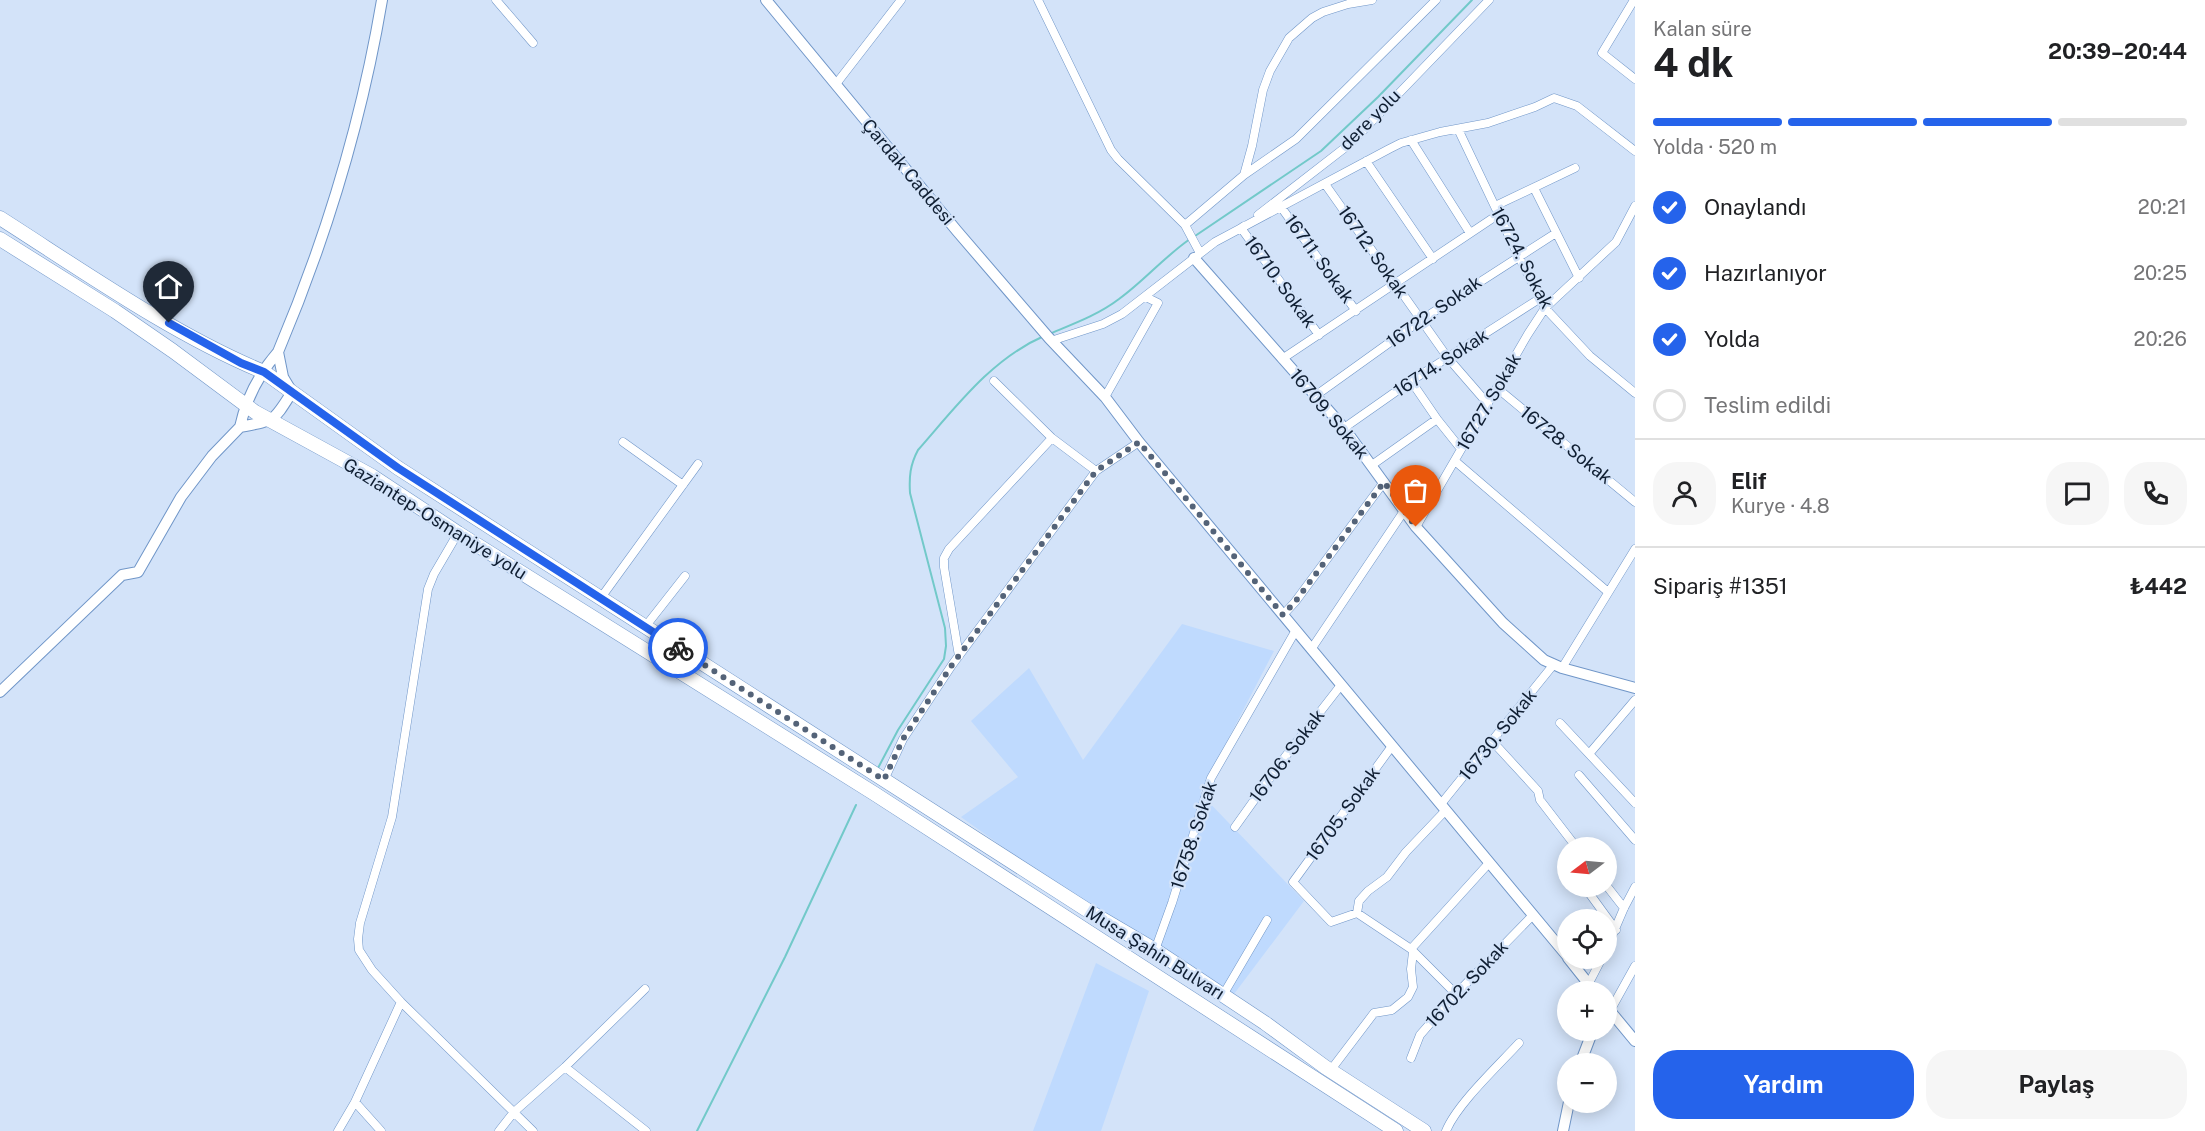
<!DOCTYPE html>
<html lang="tr">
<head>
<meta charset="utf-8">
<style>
  :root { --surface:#fff; --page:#f6f6f6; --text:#202124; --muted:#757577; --line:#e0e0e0; --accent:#2563eb }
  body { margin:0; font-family:"Public Sans",sans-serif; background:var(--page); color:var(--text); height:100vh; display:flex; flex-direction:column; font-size:22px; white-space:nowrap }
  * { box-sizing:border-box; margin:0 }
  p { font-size:20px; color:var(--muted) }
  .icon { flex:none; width:33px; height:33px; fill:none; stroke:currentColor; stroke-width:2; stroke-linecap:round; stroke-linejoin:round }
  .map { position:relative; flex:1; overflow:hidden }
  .drawer { display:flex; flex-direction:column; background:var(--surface); width:570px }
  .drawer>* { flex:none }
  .needle { width:39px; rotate:254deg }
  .buttons { position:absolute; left:1557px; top:837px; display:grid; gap:12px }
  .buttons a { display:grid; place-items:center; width:60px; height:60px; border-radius:50%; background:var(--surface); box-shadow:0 3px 15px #0003; font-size:30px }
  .pin { position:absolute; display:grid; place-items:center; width:51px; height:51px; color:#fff; margin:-62px -26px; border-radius:50% 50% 50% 0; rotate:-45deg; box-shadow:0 0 6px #0007 }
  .pin .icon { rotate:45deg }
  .courier { position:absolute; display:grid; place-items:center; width:60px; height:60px; margin:-30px; border:4px solid #2563eb; border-radius:50%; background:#fff; color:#222; box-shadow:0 2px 8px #0007 }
  .headline em { font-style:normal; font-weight:700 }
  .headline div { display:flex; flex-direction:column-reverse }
  .headline { display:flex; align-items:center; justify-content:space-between; height:102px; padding:0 18px }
  h1 { font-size:39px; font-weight:700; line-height:45px }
  .bar { display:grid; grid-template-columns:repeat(4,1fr); gap:9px 6px; align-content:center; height:72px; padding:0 18px }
  .bar i { height:8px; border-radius:4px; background:var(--line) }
  .bar .on { background:var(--accent) }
  .bar p { grid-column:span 4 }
  .line { display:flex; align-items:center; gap:15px; padding:0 18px; border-top:2px solid var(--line) }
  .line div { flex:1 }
  .round { display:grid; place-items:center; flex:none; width:63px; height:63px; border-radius:24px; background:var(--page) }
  ol { padding:0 18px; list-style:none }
  li { display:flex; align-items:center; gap:18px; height:66px }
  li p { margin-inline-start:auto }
  li .icon { padding:6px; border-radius:50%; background:var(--accent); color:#fff; stroke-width:4 }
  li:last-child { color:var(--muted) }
  li i { width:33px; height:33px; border:3px solid var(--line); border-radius:50% }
  .primary-button { display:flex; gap:12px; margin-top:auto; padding:12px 18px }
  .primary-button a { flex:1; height:69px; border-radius:24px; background:var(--accent); color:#fff; font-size:24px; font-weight:700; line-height:69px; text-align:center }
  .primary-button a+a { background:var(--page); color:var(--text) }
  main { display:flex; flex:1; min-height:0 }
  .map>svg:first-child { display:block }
  .built { fill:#bfdafe }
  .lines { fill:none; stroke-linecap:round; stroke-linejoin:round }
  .stream { stroke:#72c9c9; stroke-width:2 }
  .street-casing { stroke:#7096c8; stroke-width:9 }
  .secondary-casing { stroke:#7096c8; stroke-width:12 }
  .highway-casing { stroke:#7096c8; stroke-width:15 }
  .street { stroke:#fff; stroke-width:8 }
  .secondary { stroke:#fff; stroke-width:10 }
  .highway { stroke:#fff; stroke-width:14 }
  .done { stroke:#546378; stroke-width:6; stroke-dasharray:0 10.8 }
  .route { stroke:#2563eb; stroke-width:8 }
  .labels { text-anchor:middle; stroke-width:4.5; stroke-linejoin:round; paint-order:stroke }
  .street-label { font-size:18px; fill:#0f1e32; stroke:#d3e3f9 }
</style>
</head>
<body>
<main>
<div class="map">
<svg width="1635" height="1131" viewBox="0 0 1635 1131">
  <rect width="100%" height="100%" fill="#d3e3f9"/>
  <path class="built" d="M 1182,624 L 1274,651 L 1200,793 L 1304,901 L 1225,1006 L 961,817 L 1018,777 L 971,721 L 1029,668 L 1083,760 Z
    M 1096,963 L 1149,991 L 1101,1131 L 1033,1131 Z"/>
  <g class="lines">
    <path class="stream" d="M 1195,236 L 1321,151 L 1378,97 L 1472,0
      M 1049,334 C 1073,324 1098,315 1119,299 C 1144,281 1164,257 1190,239
      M 877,770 L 898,730 L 944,659 L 946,646 L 945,628 L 910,493 C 909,477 910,465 918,450 C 955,408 991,359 1044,336
      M 697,1131 L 785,957 L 856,805"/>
    <defs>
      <path id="street" d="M 496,0 L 533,43
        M 1038,0 L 1111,150 L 1118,159 L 1185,225 L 1200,253
        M 1634,0 L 1602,53 L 1635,79
        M 836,84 L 901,0
        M 1458,129 L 1518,255 L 1545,308 L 1590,356 L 1635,393
        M 1411,140 L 1470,233
        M 1366,161 L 1433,259
        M 1244,175 L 1296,139 L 1436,0
        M 1325,184 L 1448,358 L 1488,404
        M 1534,188 L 1579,278
        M 1495,206 L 1575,168
        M 1281,207 L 1356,311
        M 1258,215 L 1351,143 L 1489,0
        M 1185,225 L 1244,175 L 1252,146 L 1263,90 L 1270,71 L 1289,38 L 1312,18 L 1323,12 L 1348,4 L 1372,0
        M 1244,226 L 1241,228 L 1319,335
        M 1054,340 L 1103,324 L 1122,314 L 1215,242 L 1389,149 L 1401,143 L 1440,132 L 1488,123 L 1535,107 L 1554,98 L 1577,106 L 1635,151
        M 1282,359 L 1499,214
        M 994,381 L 1052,438 L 1096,471
        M 1411,381 L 1437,419 L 1461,449
        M 1497,388 L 1635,502
        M 1315,396 L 1421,320 L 1556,233
        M 1105,397 L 1158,303 L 1146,297
        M 1344,428 L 1411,381 L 1539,299
        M 623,442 L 683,485
        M 1455,461 L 1608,592
        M 1372,465 L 1437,419
        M 1416,527 L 1528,334 L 1545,308 L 1616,242 L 1635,206
        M 458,533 L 434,574 L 428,589 L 392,817 L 360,923 L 358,939 L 359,950 L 372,970 L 401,1002 L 533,1131
        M 600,599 L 698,464
        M 1283,615 L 1295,602 L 1384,482
        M 645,627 L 685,576
        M 1312,648 L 1404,511
        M 959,656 L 944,567 L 944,558 L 949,549 L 1052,438
        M 1562,668 L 1635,549
        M 1560,723 L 1635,803
        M 1493,742 L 1538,791 L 1540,800 L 1577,848
        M 1392,746 L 1293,882 L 1331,922 L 1357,913 L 1411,949 L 1456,994
        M 1589,754 L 1635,700
        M 1579,775 L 1635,840
        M 884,780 L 903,739 L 952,665 L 1096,471 L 1139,442
        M 1441,804 L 1554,664
        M 1235,827 L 1285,757 L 1341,685
        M 1606,885 L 1624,908
        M 1584,886 L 1616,930
        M 1357,913 L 1359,901 L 1368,891 L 1387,877 L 1406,852 L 1446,810
        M 1411,949 L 1489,863
        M 1155,950 L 1172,903 L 1211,778 L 1296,630
        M 1606,950 L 1624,908 L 1635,887
        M 1589,983 L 1602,958
        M 1223,995 L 1267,920
        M 1610,1011 L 1635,966
        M 1411,1058 L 1420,1035 L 1454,996 L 1532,916
        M 565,1067 L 646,1131
        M 1330,1071 L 1374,1013 L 1392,1010 L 1408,997 L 1413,987 L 1411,969 L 1413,952
        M 355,1102 L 381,1131
        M 338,1131 L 355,1102 L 401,1002
        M 499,1131 L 514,1112 L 565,1067 L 645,989
        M 1446,1131 C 1457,1104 1498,1066 1519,1043"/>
      <path id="secondary" d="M 766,0 L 957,231 L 1049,338 L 1105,397 L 1139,442 L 1568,957
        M 1194,258 L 1344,428 L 1416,527 L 1503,623 L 1544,660 L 1562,668 L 1635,688
        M 278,352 C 325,241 362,119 382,0
        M 278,352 L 283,377 L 292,392 C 273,422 276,420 240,427 C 246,399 259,374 278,352 Z
        M 0,692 L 122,575 L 138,572 L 181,497 L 212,456 L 240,427
        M 1568,958 L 1595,992
        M 1606,1006 L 1635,1041
        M 1580,1064 L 1593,1030
        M 1563,1131 L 1569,1102"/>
      <path id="highway" d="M 0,218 C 83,271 174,335 264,372 L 398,468 L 1087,910 L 1155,950 L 1265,1023 L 1325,1067 L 1424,1131
        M 0,239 L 115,311 L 173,351 L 255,412 L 372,476 L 458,533 L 875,794 L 1396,1131"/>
    </defs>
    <use href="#street" class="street-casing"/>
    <use href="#secondary" class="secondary-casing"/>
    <use href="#highway" class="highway-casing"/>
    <use href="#street" class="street"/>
    <use href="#secondary" class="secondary"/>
    <use href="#highway" class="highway"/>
  </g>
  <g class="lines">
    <path class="done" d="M 678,648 L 884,780 L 903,739 L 952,665 L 1096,471 L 1139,442 L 1283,615 L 1295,602 L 1384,482 L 1416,527"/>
    <path class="route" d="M 169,323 L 241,363 L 264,372 L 398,468 L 678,648"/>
  </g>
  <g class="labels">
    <g class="street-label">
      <text transform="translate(1370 120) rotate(-45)" y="6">dere yolu</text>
      <text transform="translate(908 172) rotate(50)" y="6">Çardak Caddesi</text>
      <text transform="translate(1373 252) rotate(55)" y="6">16712. Sokak</text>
      <text transform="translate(1522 258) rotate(62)" y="6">16724. Sokak</text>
      <text transform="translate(1319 259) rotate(54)" y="6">16711. Sokak</text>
      <text transform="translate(1280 282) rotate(54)" y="6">16710. Sokak</text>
      <text transform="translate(1434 312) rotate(-35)" y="6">16722. Sokak</text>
      <text transform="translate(1441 363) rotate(-33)" y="6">16714. Sokak</text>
      <text transform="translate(1489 402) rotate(-60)" y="6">16727. Sokak</text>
      <text transform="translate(1329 414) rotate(50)" y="6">16709. Sokak</text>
      <text transform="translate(1566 445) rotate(39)" y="6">16728. Sokak</text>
      <text transform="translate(435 519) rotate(32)" y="6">Gaziantep-Osmaniye yolu</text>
      <text transform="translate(1498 735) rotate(-51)" y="6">16730. Sokak</text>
      <text transform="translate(1287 756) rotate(-53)" y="6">16706. Sokak</text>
      <text transform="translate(1343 814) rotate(-54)" y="6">16705. Sokak</text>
      <text transform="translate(1194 835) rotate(-72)" y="6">16758. Sokak</text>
      <text transform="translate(1155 953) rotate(32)" y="6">Musa Şahin Bulvarı</text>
      <text transform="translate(1467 984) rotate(-47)" y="6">16702. Sokak</text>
    </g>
  </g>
</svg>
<div class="buttons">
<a><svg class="needle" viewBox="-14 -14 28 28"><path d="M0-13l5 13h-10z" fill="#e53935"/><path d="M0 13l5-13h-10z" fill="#757577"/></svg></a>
<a><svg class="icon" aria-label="locate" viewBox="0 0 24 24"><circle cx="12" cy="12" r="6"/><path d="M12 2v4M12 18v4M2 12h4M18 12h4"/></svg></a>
<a>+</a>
<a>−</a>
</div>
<div class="pin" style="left:1416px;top:527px;background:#ea580c"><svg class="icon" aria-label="bag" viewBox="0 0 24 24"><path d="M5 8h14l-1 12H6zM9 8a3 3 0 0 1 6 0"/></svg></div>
<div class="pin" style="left:169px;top:323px;background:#1f2937"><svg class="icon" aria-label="home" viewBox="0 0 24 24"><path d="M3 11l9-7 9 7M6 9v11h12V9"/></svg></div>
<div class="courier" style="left:678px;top:648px"><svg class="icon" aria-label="bike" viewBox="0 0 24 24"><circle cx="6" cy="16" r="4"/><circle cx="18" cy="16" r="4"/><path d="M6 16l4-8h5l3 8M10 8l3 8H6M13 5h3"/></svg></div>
</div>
<section class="drawer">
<div class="headline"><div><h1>4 dk</h1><p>Kalan süre</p></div><em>20:39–20:44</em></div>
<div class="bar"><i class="on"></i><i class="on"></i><i class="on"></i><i></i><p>Yolda · 520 m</p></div>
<ol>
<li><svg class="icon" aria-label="check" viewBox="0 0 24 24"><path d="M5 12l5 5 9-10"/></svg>Onaylandı<p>20:21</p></li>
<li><svg class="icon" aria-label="check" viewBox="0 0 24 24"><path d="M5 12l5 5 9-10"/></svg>Hazırlanıyor<p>20:25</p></li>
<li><svg class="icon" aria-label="check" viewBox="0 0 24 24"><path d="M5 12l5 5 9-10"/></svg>Yolda<p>20:26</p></li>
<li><i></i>Teslim edildi</li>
</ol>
<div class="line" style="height:108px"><a class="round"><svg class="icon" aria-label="person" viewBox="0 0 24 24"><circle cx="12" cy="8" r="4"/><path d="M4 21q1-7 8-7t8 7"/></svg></a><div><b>Elif</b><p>Kurye · 4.8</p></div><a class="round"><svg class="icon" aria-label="chat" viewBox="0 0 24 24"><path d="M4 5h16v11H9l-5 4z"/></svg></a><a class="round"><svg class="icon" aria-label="phone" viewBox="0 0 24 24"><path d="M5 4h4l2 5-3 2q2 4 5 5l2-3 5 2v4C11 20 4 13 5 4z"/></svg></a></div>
<div class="line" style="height:78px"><div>Sipariş #1351</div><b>₺442</b></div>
<div class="primary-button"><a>Yardım</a><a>Paylaş</a></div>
</section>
</main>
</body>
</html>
